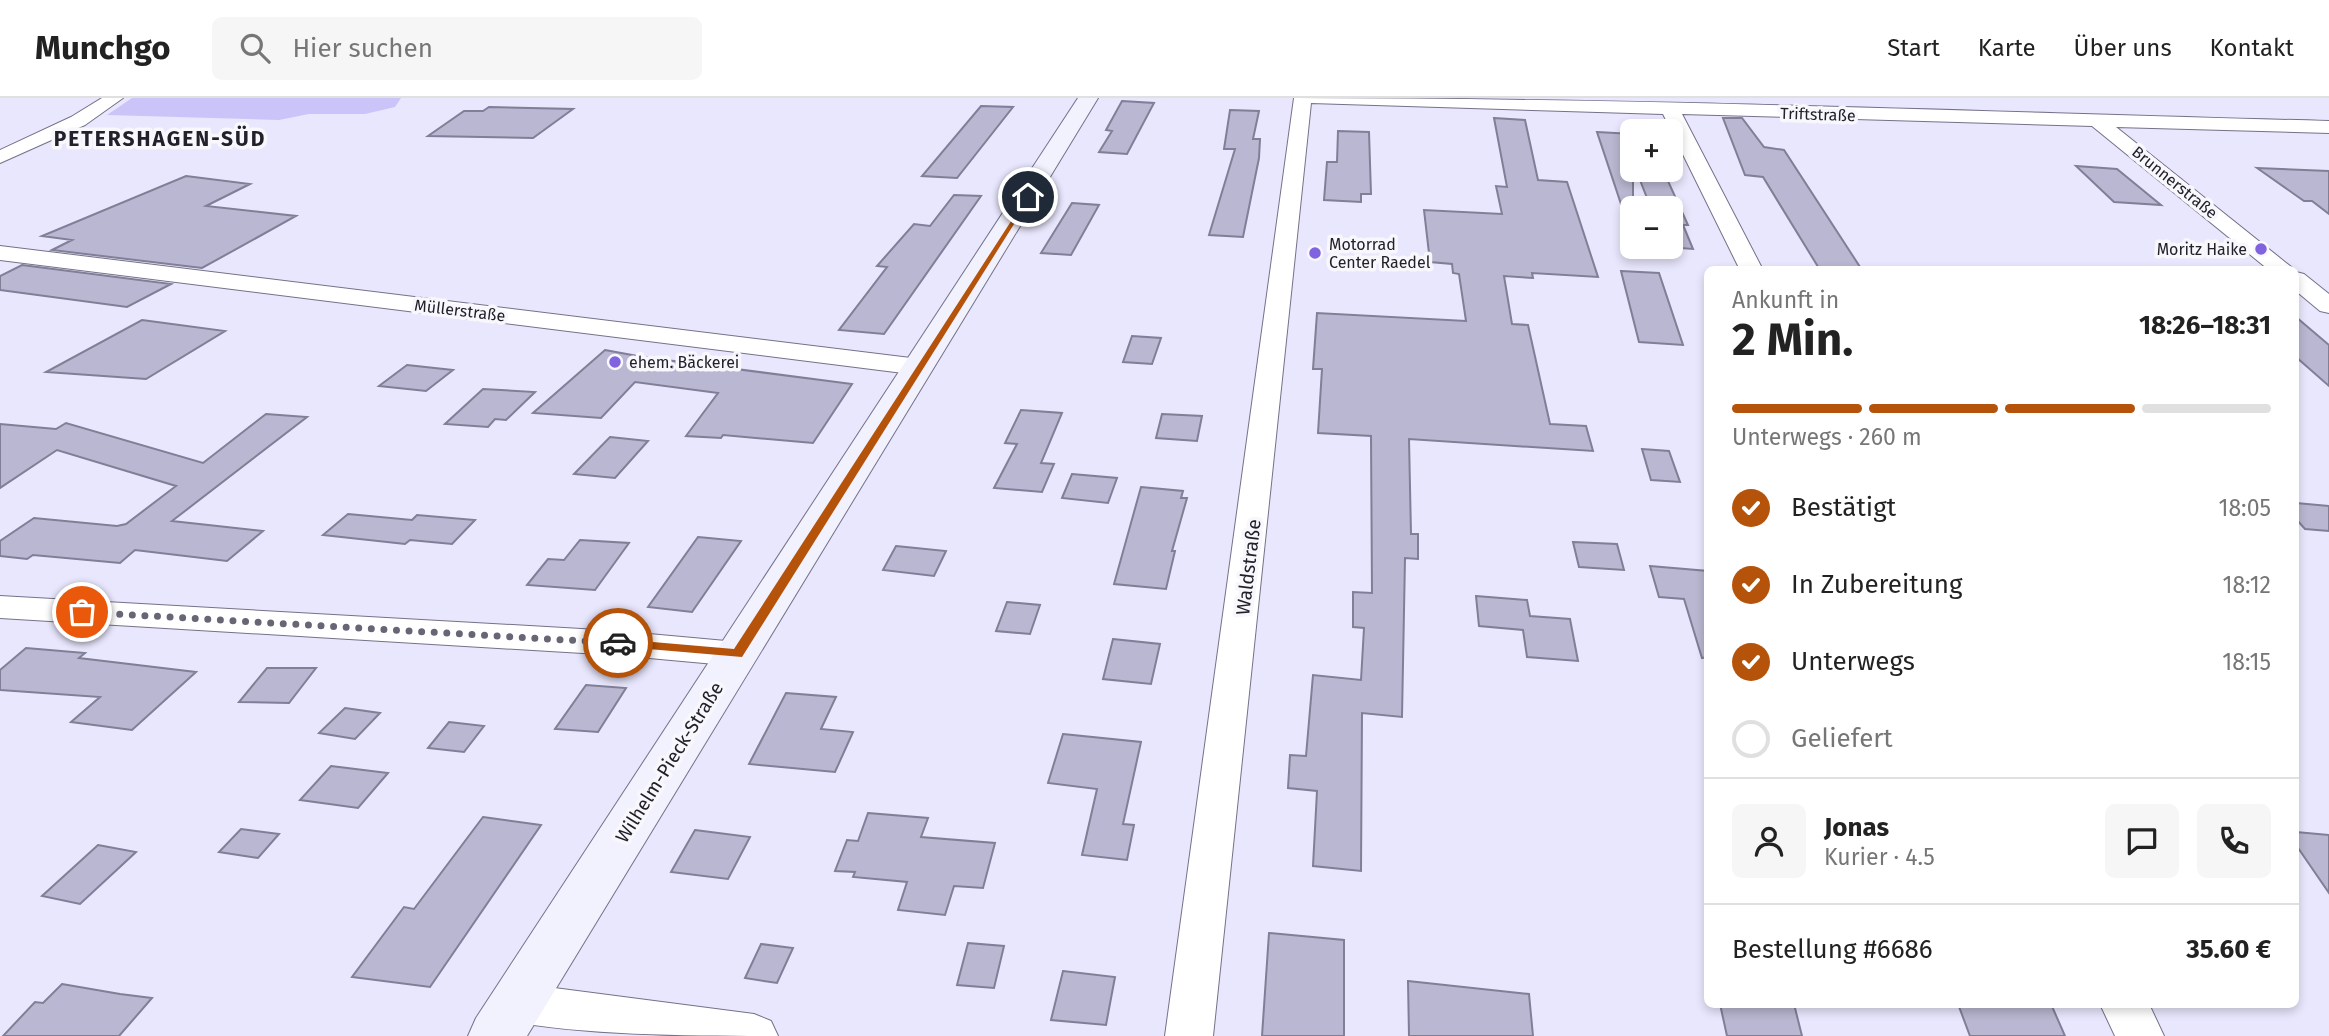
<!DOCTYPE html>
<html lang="de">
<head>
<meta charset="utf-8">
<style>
  :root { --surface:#fff; --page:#f6f6f6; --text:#222; --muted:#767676; --line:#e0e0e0; --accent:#b45309 }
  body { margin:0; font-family:"Fira Sans",sans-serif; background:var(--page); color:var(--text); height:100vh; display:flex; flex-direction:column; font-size:26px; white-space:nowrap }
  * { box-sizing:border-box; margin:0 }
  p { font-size:23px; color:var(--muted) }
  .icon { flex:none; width:38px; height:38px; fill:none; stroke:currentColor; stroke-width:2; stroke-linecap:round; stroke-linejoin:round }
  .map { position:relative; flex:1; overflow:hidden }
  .drawer { position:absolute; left:1704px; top:168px; width:595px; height:742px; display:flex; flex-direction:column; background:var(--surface); border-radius:10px; box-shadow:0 4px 10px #0003 }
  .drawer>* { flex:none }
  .fabs { position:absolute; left:1620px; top:21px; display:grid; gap:14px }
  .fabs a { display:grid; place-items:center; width:63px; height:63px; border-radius:10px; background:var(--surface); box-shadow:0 4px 10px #0003; font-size:35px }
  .pin { position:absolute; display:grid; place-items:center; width:60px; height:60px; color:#fff; margin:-30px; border:4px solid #fff; border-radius:50%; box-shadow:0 2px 7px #0007 }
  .courier { position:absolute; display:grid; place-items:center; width:70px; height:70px; margin:-35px; border:5px solid #b45309; border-radius:50%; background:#fff; color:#222; box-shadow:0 2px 9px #0007 }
  .head em { font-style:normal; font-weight:700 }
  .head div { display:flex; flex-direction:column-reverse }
  .head { display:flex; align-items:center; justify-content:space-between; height:119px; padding:0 28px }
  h1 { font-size:46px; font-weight:700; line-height:52px }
  .bar { display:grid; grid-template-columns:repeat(4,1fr); gap:10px 7px; align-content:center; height:84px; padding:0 28px }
  .bar i { height:9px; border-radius:5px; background:var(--line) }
  .bar .selected { background:var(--accent) }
  .bar p { grid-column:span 4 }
  .line { display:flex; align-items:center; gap:18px; padding:0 28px; border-top:2px solid var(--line) }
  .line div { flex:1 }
  .round { display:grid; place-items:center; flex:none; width:74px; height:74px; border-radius:10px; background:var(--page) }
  ol { padding:0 28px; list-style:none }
  li { display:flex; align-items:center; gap:21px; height:77px }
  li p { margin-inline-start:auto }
  li .icon { padding:7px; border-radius:50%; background:var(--accent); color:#fff; stroke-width:4 }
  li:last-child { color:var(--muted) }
  li i { width:38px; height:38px; border:4px solid var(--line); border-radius:50% }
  header { display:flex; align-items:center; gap:42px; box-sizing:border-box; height:98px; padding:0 35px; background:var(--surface); border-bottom:2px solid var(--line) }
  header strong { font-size:33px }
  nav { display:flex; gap:38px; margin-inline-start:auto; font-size:24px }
  .search { width:490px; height:63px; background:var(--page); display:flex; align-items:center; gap:18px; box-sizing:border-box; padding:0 24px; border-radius:10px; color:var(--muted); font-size:26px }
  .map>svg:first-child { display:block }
  .green { fill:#cbc4f8 }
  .building { fill:#b9b7d1; stroke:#817e97; stroke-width:2 }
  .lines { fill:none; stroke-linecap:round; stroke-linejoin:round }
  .street-casing { stroke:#747189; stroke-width:2 }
  .secondary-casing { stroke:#747189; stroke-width:2 }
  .street { fill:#fff; fill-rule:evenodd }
  .secondary { fill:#f2f1fe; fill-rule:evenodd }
  .route { fill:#b45309 }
  .done { stroke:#686674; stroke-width:7; stroke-dasharray:0 12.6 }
  .poi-dot { fill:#8064df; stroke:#f7f7fc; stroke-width:2.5 }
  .labels { text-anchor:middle; stroke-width:7; stroke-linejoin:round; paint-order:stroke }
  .far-street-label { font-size:16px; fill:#22212b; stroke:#f7f7fc }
  .far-poi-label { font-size:16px; fill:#22212b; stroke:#f7f7fc; text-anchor:start }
  .street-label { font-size:19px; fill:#22212b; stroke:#f7f7fc }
  .far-district-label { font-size:21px; font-weight:bold; letter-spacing:2px; fill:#22212b; stroke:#f7f7fc }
</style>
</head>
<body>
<header>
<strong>Munchgo</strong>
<div class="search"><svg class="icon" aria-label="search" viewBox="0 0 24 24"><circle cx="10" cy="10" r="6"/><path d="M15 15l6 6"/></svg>Hier suchen</div>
<nav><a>Start</a><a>Karte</a><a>Über uns</a><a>Kontakt</a></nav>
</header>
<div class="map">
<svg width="2329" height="938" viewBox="0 0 2329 938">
  <rect width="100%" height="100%" fill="#e9e7fd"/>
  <path class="green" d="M 132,0 L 401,0 L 395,9 L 365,16 L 309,16 L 279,22 L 107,17 Z"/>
  <path class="building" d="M 1122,3 L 1154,5 L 1127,56 L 1099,54 L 1112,33 L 1106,32 Z
    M 981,8 L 1013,9 L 957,80 L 922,78 Z
    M 489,9 L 573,11 L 533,40 L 428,38 L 464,13 L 483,13 Z
    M 1230,12 L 1259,13 L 1253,41 L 1260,41 L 1259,60 L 1243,139 L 1209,137 L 1235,51 L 1224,51 Z
    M 1494,20 L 1525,22 L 1538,82 L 1567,84 L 1598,179 L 1532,175 L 1533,180 L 1504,178 L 1512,226 L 1528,227 L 1550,326 L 1586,328 L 1593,353 L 1409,341 L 1411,436 L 1418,436 L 1418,461 L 1405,460 L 1402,619 L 1362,615 L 1361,773 L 1313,768 L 1317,693 L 1288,690 L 1290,657 L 1306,658 L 1313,577 L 1361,582 L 1364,530 L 1353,529 L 1353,494 L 1372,495 L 1371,338 L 1318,335 L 1322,271 L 1313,271 L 1317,215 L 1466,223 L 1459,176 L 1453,175 L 1452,166 L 1430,164 L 1424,112 L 1502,116 L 1496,88 L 1507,89 Z
    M 1723,20 L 1742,20 L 1764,49 L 1784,52 L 1862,172 L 1820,172 L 1763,79 L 1745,77 Z
    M 1338,33 L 1369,34 L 1371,96 L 1361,96 L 1361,104 L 1324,102 L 1327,64 L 1337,64 Z
    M 1597,34 L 1633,36 L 1633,127 L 1628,127 Z
    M 2076,68 L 2117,71 L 2161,107 L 2114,104 Z
    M 2257,70 L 2329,73 L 2329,116 L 2312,103 L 2304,103 Z
    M 1636,72 L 1659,72 L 1663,83 L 1668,83 L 1688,127 L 1683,127 L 1693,151 L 1666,149 L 1671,149 L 1671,110 L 1651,110 Z
    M 186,78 L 250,86 L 206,108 L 296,118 L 202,170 L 52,152 L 72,142 L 42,138 Z
    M 954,97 L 981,98 L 884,236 L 839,232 L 887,169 L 877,168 L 914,126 L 930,128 Z
    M 1072,105 L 1099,107 L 1071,157 L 1041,155 Z
    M 22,167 L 171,186 L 127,209 L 0,192 L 0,178 Z
    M 1621,173 L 1659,175 L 1683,247 L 1639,244 Z
    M 2296,219 L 2329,247 L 2329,288 L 2296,259 Z
    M 142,222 L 225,233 L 146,281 L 46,274 Z
    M 1132,238 L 1161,240 L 1152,266 L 1123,264 Z
    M 605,252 L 643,259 L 852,286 L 813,345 L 723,337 L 721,340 L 686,338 L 718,295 L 635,284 L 601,320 L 533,315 Z
    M 407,267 L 453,272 L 426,293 L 379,288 Z
    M 483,291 L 535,294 L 506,322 L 495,321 L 488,329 L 445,326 Z
    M 1021,312 L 1062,315 L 1041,365 L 1054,366 L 1042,394 L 994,390 L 1017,346 L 1005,345 Z
    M 266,316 L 307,319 L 172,423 L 263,433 L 227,463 L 135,452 L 120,465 L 33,457 L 27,461 L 0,458 L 0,443 L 34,420 L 117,428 L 126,426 L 176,388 L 57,352 L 0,390 L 0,326 L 56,331 L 66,325 L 203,365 Z
    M 1162,316 L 1202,318 L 1197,343 L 1156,340 Z
    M 610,339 L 648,343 L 615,380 L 574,376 Z
    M 1642,351 L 1669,353 L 1680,384 L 1651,382 Z
    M 1072,376 L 1117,380 L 1108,405 L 1062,400 Z
    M 1141,389 L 1183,393 L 1181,400 L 1187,400 L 1172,453 L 1175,453 L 1166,491 L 1114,486 Z
    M 2296,405 L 2329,408 L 2329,433 L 2305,431 L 2296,421 Z
    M 348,416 L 412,422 L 417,417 L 475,422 L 452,446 L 410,442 L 405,446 L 323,437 Z
    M 698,439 L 741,443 L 692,514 L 648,509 Z
    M 580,442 L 629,445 L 595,492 L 527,487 L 548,461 L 564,462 Z
    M 1573,444 L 1617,446 L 1624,472 L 1579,469 Z
    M 896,448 L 946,453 L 934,478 L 883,472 Z
    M 1650,468 L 1708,473 L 1708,559 L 1702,560 L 1684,501 L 1659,499 Z
    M 1476,498 L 1527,502 L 1530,518 L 1570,521 L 1578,563 L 1527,559 L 1523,532 L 1479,528 Z
    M 1007,504 L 1040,507 L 1030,536 L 996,533 Z
    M 1113,541 L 1160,546 L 1151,586 L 1103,581 Z
    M 26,550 L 85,555 L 79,560 L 196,574 L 132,632 L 71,624 L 100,599 L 0,592 L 0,572 Z
    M 267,570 L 316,570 L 289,605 L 239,604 Z
    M 586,587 L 626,590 L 598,634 L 555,631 Z
    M 786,595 L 836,599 L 821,631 L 853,634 L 835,674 L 749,666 Z
    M 345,610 L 380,615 L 355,641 L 319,635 Z
    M 449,624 L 484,628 L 464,654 L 428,650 Z
    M 1063,636 L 1141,644 L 1123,726 L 1134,727 L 1127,762 L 1082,757 L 1097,691 L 1048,685 Z
    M 331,668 L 388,675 L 358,710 L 300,702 Z
    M 868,715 L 928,720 L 921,739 L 995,745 L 983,790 L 954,788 L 945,817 L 898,812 L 907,784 L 853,779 L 855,774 L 835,773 L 847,742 L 858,743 Z
    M 483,719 L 541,727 L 430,889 L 352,879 L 404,809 L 414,811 Z
    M 241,731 L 279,736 L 258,760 L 219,754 Z
    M 695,732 L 750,739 L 728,781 L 671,774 Z
    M 2296,734 L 2329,737 L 2329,795 L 2296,747 Z
    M 98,747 L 136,754 L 80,806 L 42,798 Z
    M 1269,835 L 1344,842 L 1344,938 L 1262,938 Z
    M 968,845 L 1004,848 L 994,890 L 957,887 Z
    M 761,846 L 793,850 L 777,885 L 745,880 Z
    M 1063,873 L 1115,879 L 1106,927 L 1051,922 Z
    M 1408,883 L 1529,896 L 1533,938 L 1409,938 Z
    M 62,886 L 120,896 L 152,900 L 119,938 L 3,938 L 35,904 L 43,905 Z
    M 1720,906 L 1794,906 L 1802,938 L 1727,938 Z
    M 1958,906 L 2051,906 L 2065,938 L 1970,938 Z"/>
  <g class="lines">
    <defs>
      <path id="street" d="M 102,0 L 123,0 L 85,27 L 0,65 L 0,52 L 71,19 Z
        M 1294,0 C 1639,0 1984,14 2329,23 L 2329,35 L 2116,29 L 2295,172 L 2269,172 L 2092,28 L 1682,16 L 1763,172 L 1740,172 L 1663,16 L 1311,5 L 1213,938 L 1165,938 Z
        M 0,148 L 919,261 L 928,263 L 932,269 L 928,275 L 919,277 L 0,162 Z
        M 2296,174 L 2304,176 L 2329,196 L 2329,215 L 2320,213 L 2296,193 Z
        M 0,498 L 616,533 L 737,544 L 750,547 L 755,556 L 750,565 L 737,568 L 616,557 L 0,520 Z
        M 516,885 L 754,916 L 771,923 L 778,938 C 694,938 578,938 499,921 L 492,906 L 499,891 Z
        M 2100,906 L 2149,906 L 2164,938 L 2115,938 Z"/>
      <path id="secondary" d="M 1078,0 L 1098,0 L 527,938 L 468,938 L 476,920 Z"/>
    </defs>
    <use href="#street" class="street-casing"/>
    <use href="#secondary" class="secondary-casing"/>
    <use href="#street" class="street"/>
    <use href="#secondary" class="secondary"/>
  </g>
  <path class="route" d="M 1028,97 L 1031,99 L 742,559 L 613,548 L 613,542 L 618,541 L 734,551 Z"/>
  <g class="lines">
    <path class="done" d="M 82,514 L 618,545"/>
  </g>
  <g class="poi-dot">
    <circle cx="2261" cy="151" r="7"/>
    <circle cx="1315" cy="155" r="7"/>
    <circle cx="615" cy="264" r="7"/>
  </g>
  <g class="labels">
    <g class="far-street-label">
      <text transform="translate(1818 16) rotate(2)" y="6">Triftstraße</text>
      <text transform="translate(2175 84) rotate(39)" y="6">Brunnerstraße</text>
      <text transform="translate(460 212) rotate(7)" y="6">Müllerstraße</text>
    </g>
    <g class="far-poi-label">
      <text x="1329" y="152">Motorrad<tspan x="1329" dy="18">Center Raedel</tspan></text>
      <text x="2247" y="157" text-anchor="end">Moritz Haike</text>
      <text x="629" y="270">ehem. Bäckerei</text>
    </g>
    <g class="street-label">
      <text transform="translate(1248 469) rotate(-83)" y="7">Waldstraße</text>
      <text transform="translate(669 664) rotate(-58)" y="7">Wilhelm-Pieck-Straße</text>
    </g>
    <g class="far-district-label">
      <text x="160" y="48">PETERSHAGEN-SÜD</text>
    </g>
  </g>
</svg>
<div class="fabs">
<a>+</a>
<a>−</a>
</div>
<div class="pin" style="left:82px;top:514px;background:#ea580c"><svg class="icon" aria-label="bag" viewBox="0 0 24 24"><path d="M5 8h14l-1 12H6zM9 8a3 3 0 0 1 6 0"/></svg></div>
<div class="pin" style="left:1028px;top:99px;background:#1f2937"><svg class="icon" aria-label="home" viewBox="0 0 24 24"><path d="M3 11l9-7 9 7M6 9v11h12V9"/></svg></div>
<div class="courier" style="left:618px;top:545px"><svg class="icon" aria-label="car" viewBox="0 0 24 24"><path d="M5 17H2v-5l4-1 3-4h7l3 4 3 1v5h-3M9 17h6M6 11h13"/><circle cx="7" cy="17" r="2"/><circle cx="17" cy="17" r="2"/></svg></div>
<section class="drawer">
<div class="head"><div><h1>2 Min.</h1><p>Ankunft in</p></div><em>18:26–18:31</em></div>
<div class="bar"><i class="selected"></i><i class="selected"></i><i class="selected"></i><i></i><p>Unterwegs · 260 m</p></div>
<ol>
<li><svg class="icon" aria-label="check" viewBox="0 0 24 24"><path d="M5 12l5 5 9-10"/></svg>Bestätigt<p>18:05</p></li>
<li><svg class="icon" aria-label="check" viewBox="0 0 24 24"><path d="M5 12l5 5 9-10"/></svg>In Zubereitung<p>18:12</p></li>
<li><svg class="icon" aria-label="check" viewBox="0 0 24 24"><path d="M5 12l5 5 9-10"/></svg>Unterwegs<p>18:15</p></li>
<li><i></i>Geliefert</li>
</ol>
<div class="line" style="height:126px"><a class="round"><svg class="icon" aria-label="person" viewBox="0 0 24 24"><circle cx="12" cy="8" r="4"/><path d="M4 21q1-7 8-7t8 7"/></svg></a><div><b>Jonas</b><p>Kurier · 4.5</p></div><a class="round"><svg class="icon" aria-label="chat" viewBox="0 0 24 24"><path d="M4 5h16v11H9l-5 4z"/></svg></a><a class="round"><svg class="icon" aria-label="phone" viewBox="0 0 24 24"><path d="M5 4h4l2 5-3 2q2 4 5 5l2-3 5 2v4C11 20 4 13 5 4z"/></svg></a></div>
<div class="line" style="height:91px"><div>Bestellung #6686</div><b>35.60 €</b></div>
</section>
</div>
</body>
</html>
